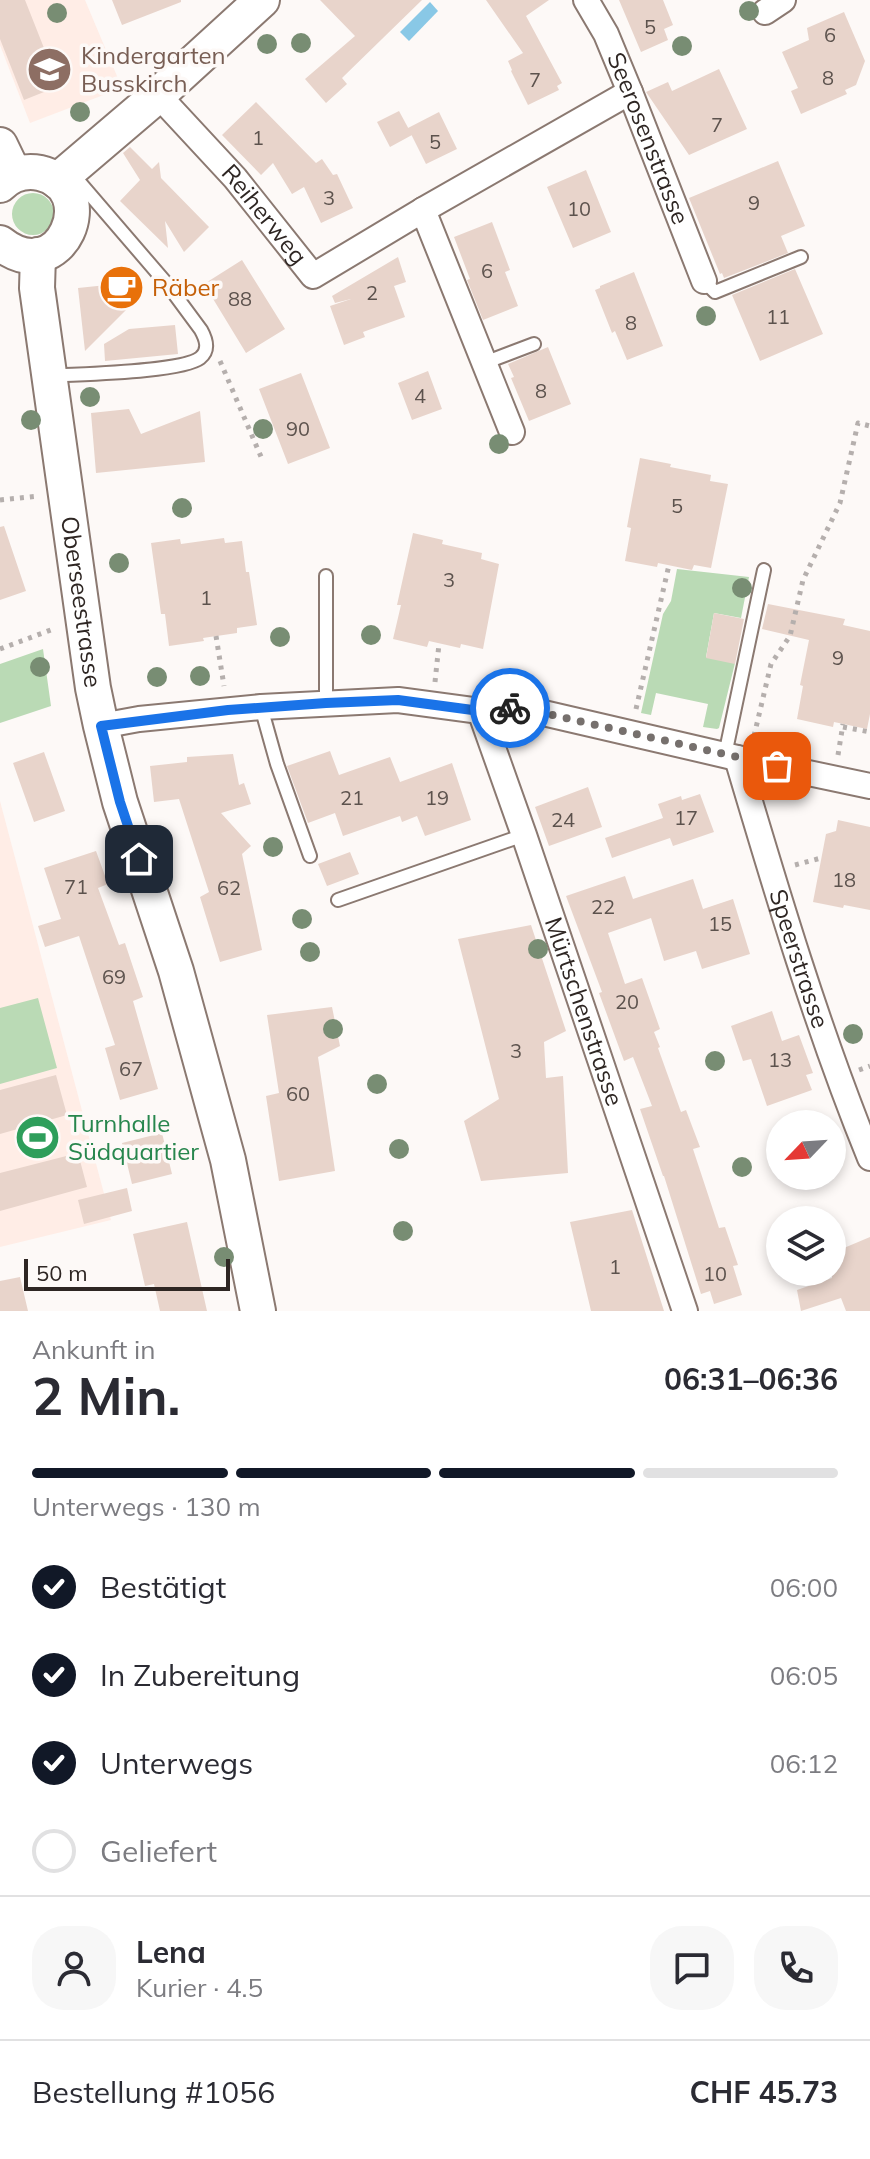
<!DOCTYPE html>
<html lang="de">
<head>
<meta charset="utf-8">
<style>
  :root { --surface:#fff; --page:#f7f7f7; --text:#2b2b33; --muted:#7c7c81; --line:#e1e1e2; --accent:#111827 }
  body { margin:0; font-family:Mulish,sans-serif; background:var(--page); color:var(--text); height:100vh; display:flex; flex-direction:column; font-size:30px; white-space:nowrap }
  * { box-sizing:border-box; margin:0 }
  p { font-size:26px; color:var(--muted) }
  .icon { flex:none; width:44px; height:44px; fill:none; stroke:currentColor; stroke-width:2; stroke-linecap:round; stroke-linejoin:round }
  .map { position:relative; height:1311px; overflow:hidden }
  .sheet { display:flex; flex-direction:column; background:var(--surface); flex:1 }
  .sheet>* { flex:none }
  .needle { width:52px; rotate:245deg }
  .fabs { position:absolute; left:766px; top:1110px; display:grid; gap:16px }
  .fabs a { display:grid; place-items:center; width:80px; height:80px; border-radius:50%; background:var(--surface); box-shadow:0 4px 12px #0003; font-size:40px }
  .scale { position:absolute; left:24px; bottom:20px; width:206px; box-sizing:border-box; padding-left:8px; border:4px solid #2e2623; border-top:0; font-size:22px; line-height:28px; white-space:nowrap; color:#2e2623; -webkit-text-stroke:6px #fdf9f7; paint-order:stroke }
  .pin { position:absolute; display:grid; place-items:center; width:68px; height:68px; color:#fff; margin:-34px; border-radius:16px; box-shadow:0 4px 12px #0006 }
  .courier { position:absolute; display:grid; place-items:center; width:80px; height:80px; margin:-40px; border:6px solid #1a73e8; border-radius:50%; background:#fff; color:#222; box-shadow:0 2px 10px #0007 }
  .summary em { font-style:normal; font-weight:700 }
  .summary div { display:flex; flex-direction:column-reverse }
  .summary { display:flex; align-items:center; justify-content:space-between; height:136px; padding:0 32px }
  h1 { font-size:52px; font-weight:700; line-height:60px }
  .bar { display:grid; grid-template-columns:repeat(4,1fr); gap:12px 8px; align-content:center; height:96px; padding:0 32px }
  .bar i { height:10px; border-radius:6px; background:var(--line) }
  .bar .current { background:var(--accent) }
  .bar p { grid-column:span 4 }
  .line { display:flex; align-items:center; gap:20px; padding:0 32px; border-top:2px solid var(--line) }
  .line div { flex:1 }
  .round { display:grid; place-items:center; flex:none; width:84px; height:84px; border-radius:32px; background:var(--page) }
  ol { padding:0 32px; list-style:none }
  li { display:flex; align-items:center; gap:24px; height:88px }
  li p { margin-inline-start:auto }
  li .icon { padding:8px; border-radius:50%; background:var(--accent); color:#fff; stroke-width:4 }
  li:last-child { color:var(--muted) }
  li i { width:44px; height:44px; border:4px solid var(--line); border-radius:50% }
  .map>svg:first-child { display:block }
  .built { fill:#ffede6 }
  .green { fill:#badab5 }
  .water { fill:#89c8e6 }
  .building { fill:#e8d4cb }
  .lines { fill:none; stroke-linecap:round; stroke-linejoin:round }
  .lane-casing { stroke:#8b7971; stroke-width:16 }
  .street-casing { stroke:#8b7971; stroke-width:28 }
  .secondary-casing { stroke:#8b7971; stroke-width:38 }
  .path { stroke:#b5afad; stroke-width:5; stroke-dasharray:4 6; stroke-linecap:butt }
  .lane { stroke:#fff; stroke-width:12 }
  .street { stroke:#fff; stroke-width:24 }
  .secondary { stroke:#fff; stroke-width:34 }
  .tree { fill:#788d73 }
  .done { stroke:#76706d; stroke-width:8; stroke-dasharray:0 14.4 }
  .route { stroke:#1a73e8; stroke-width:10 }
  .labels { text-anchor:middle; stroke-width:7; stroke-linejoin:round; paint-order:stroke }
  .number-label { font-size:20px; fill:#5c524d }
  .education-label { font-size:24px; fill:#785e54; stroke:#fdf9f7; text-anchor:start }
  .street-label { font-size:24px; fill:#2e2623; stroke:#fdf9f7 }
  .food-label { font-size:24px; fill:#c56008; stroke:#fdf9f7; text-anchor:start }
  .leisure-label { font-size:24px; fill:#27864d; stroke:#fdf9f7; text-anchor:start }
</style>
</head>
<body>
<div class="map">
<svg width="870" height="1311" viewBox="0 0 870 1311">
  <rect width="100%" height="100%" fill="#fdf9f7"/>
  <path class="built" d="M 0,0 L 85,0 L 122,88 L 30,123 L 0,45 Z
    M 0,801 L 111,1220 L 0,1247 Z"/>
  <path class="green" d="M12 214a21 21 0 1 1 42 0a21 21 0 1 1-42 0Z
    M 677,569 L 749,577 L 741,618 L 714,613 L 706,657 L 735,663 L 719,728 L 717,729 L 703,727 L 708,704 L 656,693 L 651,715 L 641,713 L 663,614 L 671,601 Z
    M 43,649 L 51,706 L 0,723 L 0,664 Z
    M 38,998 L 57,1068 L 0,1084 L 0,1008 Z"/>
  <path class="water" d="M 430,2 L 438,11 L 409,41 L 400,32 Z"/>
  <path class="building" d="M 0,0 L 25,0 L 59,86 L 24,100 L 0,39 Z
    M 112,0 L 181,0 L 181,2 L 122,25 Z
    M 320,0 L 422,0 L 342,78 L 347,84 L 326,103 L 305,79 L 355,36 Z
    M 486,0 L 549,0 L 526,16 L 562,83 L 557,86 L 559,90 L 528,105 L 511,71 L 512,70 L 508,61 L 523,53 Z
    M 619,0 L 663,0 L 673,25 L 664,29 L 668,40 L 641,52 Z
    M 844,12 L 865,61 L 856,85 L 845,90 L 847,94 L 801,114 L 791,91 L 798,88 L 782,52 L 809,40 L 807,28 Z
    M 719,69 L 747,129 L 689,155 L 646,92 L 668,82 L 672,91 Z
    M 256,102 L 316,163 L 322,159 L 333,175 L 337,174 L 353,208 L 321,223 L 304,187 L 292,194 L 273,163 L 261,175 L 222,135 Z
    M 399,111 L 412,135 L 390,147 L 377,122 Z
    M 439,112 L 457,149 L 426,164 L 408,128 Z
    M 130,147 L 152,169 L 159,162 L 161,178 L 209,227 L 184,252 L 165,221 L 168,248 L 120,201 L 140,180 L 123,153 Z
    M 778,161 L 805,226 L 781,236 L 788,253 L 724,278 L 722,273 L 720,274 L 689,198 Z
    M 586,170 L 611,232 L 573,248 L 547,187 Z
    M 492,222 L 510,270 L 505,272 L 518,306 L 483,320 L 467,280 L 470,279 L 454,237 Z
    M 398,257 L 406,282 L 394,286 L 405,317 L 363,332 L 365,337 L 344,345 L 330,306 L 351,299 L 335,303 L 332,296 Z
    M 242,260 L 285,329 L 246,353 L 204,284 Z
    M 795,269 L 823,334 L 760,361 L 732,295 Z
    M 634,272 L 663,346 L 627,360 L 615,331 L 612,333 L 595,290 L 600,288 L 600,286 Z
    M 126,283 L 129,307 L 85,351 L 78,288 Z
    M 175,325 L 178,354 L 105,361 L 104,344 L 129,329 Z
    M 548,347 L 571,404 L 529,421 L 511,378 L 514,377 L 508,364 Z
    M 428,371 L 442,409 L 412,420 L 398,383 Z
    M 301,373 L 330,448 L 288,464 L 259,389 Z
    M 129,409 L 141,434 L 200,411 L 205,462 L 96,473 L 91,413 Z
    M 640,458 L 671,464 L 670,467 L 711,475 L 710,481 L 728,484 L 711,568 L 694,565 L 692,570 L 658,563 L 657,567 L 625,561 L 631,528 L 627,527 Z
    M 4,526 L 26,591 L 0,600 L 0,527 Z
    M 413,533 L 443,540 L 442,544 L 482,553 L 481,559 L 499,564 L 483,649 L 461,644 L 460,648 L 429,641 L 427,647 L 393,639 L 401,605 L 397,605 Z
    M 224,538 L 225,543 L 242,541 L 246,572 L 249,572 L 257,625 L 237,628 L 237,633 L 203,638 L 204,641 L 169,646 L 165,614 L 161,614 L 151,543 L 180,539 L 181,544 Z
    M 768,604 L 845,619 L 843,625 L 870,631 L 870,714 L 867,729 L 834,722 L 833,727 L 797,719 L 803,686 L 800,685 L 809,640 L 762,629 Z
    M 714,613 L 744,619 L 735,664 L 706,658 Z
    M 330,751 L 339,775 L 390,757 L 400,782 L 452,763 L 471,820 L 425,836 L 417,816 L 402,822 L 400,816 L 343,836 L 335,813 L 308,823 L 287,766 Z
    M 44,752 L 65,811 L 34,822 L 13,763 Z
    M 233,754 L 239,785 L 244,783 L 251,804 L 221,813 L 251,846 L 242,854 L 262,950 L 220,962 L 200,897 L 209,892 L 179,799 L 154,802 L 150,766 L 187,762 L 187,757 Z
    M 588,787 L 602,827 L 549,846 L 535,807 Z
    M 700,794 L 714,832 L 673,846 L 670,838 L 612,858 L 605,838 L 663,818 L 658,804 L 681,796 L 682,800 Z
    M 838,820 L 870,827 L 870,910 L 844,905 L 843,908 L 813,902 L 826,834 L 836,831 Z
    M 96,851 L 108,884 L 98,888 L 119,945 L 125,943 L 143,997 L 133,1001 L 158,1089 L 120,1100 L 105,1048 L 115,1045 L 79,936 L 45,947 L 38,926 L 61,919 L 44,868 Z
    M 350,852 L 359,874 L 327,886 L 318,864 Z
    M 625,876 L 633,899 L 693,879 L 703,909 L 733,899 L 750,954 L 702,969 L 696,951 L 664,961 L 651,918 L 608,933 L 625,984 L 642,978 L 660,1029 L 654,1032 L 660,1047 L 658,1048 L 681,1112 L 686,1110 L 692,1126 L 700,1147 L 693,1149 L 719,1228 L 725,1227 L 738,1265 L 733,1266 L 742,1295 L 714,1304 L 710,1291 L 701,1294 L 664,1176 L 663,1176 L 640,1109 L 652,1106 L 633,1057 L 624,1061 L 599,993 L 602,992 L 566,896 Z
    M 531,925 L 566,1031 L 544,1042 L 546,1078 L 563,1076 L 568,1173 L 481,1181 L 464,1121 L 499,1099 L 458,939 Z
    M 332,1007 L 340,1046 L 318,1057 L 335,1171 L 279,1181 L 266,1096 L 279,1093 L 267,1015 Z
    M 772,1011 L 782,1041 L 799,1035 L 813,1073 L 806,1075 L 812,1090 L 767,1106 L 751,1059 L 743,1061 L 731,1026 Z
    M 56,1075 L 67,1115 L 0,1134 L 0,1090 Z
    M 162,1133 L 172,1174 L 132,1184 L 122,1143 Z
    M 78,1153 L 87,1187 L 0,1211 L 0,1173 Z
    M 127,1188 L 132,1211 L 84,1224 L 78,1200 Z
    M 632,1210 L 664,1311 L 591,1311 L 570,1222 Z
    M 187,1222 L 207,1311 L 160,1311 L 154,1284 L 145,1286 L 133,1234 Z
    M 870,1237 L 870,1311 L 846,1311 L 841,1298 L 801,1311 L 797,1290 L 832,1278 L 832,1253 Z
    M 20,1277 L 28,1311 L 0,1311 L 0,1281 Z"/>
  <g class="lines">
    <defs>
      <path id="lane" d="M 704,281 L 715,292 L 801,257
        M 484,363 L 534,344
        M 51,376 C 80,374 182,372 200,358 C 210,350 206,339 201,330 L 167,284 L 75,177
        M 326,576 L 326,703
        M 261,707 L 277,764 L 310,856
        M 725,755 L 764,570
        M 338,900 L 524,835"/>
      <g id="street">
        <path id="s1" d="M 586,0 L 606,34 L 630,92 L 704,281"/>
        <path d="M 765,12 L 783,0"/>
        <path id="s2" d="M 158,95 L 235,178 L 313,276 L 423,210 L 630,92"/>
        <path d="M 423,210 L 512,432"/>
        <path id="s3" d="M 480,711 L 524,835 L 685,1311"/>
        <path d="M 101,726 L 139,719 L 261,707 L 398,700 L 480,711 L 511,708 L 539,712 L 737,758 L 870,786"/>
        <path id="s4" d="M 737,758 C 777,893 817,1028 870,1158"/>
      </g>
      <g id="secondary">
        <path d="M 0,145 L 14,174"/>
        <path d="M 57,181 L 158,95 L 262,0"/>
        <path d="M 0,185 C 11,174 25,170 40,173 C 104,187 62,292 0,243"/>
        <path id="s5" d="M 38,255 L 37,288 L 93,688 L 101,726 L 120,802 L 176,971 L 228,1160 L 258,1311"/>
      </g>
    </defs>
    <use href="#lane" class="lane-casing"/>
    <use href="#street" class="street-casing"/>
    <use href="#secondary" class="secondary-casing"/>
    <path class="path" d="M 220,361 L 262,459
      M 0,500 L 39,496
      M 216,636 L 224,686
      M 0,649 L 56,628
      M 435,682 L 439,644
      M 636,709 L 669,565
      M 843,727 L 870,732
      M 754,736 L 771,664 L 790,636 L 803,580 L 840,503 L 858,423 L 870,426
      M 838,755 L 843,724
      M 795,865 L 821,858
      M 859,1070 L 870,1066"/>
    <use href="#lane" class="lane"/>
    <use href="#street" class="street"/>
    <use href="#secondary" class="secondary"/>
  </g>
  <g class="tree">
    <circle cx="749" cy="11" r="10"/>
    <circle cx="57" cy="13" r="10"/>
    <circle cx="301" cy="43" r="10"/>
    <circle cx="267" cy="44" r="10"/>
    <circle cx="682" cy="46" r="10"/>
    <circle cx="80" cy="112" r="10"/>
    <circle cx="706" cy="316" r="10"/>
    <circle cx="90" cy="397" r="10"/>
    <circle cx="31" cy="420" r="10"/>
    <circle cx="263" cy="429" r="10"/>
    <circle cx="499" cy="444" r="10"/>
    <circle cx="182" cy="508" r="10"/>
    <circle cx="119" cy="563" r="10"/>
    <circle cx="742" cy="588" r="10"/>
    <circle cx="371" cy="635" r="10"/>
    <circle cx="280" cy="637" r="10"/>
    <circle cx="40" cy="667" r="10"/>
    <circle cx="200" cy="676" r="10"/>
    <circle cx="157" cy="677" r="10"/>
    <circle cx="273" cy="847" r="10"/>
    <circle cx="302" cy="919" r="10"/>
    <circle cx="538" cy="949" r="10"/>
    <circle cx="310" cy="952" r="10"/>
    <circle cx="333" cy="1029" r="10"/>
    <circle cx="853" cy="1034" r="10"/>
    <circle cx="715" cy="1061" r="10"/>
    <circle cx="377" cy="1084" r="10"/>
    <circle cx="399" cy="1149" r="10"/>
    <circle cx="742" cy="1167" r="10"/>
    <circle cx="403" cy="1231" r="10"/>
    <circle cx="224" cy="1257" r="10"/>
  </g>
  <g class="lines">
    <path class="done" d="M 510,708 L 539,712 L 777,766"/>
    <path class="route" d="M 139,859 L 120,802 L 101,726 L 228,710 L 326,703 L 398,700 L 480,711 L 510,708"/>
  </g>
  <defs>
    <symbol id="school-disc" viewBox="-11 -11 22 22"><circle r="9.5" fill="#8d6e63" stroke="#fdf9f7"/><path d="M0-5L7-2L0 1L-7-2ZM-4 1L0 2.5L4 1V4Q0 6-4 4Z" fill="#fff"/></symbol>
    <symbol id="cafe-disc" viewBox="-11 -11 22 22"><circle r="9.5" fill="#e8710a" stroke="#fdf9f7"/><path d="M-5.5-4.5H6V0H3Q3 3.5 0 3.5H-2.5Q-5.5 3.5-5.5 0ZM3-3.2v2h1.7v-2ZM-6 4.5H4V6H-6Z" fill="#fff"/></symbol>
    <symbol id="stadium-disc" viewBox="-11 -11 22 22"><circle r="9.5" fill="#2e9e5b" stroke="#fdf9f7"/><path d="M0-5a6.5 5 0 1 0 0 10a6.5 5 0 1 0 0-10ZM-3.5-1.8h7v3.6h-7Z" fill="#fff"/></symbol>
  </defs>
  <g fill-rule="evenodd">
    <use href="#school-disc" x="24" y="44" width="51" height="51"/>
    <use href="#cafe-disc" x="96" y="262" width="51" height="51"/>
    <use href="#stadium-disc" x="12" y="1112" width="51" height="51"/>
  </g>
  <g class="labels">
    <g class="number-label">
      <text x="650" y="34">5</text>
      <text x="830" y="42">6</text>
      <text x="828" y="85">8</text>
      <text x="535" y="87">7</text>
      <text x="717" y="132">7</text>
      <text x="258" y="145">1</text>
      <text x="435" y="149">5</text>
      <text x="329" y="205">3</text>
      <text x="754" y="210">9</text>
      <text x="579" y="216">10</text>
      <text x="487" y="278">6</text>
      <text x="372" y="300">2</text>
      <text x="240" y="306">88</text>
      <text x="778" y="324">11</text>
      <text x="631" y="330">8</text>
      <text x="541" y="398">8</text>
      <text x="420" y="403">4</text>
      <text x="298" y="436">90</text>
      <text x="677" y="513">5</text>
      <text x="449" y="587">3</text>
      <text x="206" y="605">1</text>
      <text x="838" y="665">9</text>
      <text x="352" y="805">21</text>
      <text x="437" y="805">19</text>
      <text x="686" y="825">17</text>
      <text x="563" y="827">24</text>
      <text x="844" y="887">18</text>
      <text x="76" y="894">71</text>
      <text x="229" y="895">62</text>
      <text x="603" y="914">22</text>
      <text x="720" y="931">15</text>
      <text x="114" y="984">69</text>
      <text x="627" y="1009">20</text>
      <text x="516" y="1058">3</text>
      <text x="780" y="1067">13</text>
      <text x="131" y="1076">67</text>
      <text x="298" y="1101">60</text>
      <text x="615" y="1274">1</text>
      <text x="715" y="1281">10</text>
    </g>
    <g class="education-label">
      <text x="81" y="64">Kindergarten<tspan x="81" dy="28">Busskirch</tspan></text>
    </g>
    <g class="street-label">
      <text dy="8" stroke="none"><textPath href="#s1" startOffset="152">Seerosenstrasse</textPath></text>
      <text dy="8" stroke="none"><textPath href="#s2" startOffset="160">Reiherweg</textPath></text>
      <text dy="8" stroke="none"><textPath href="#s5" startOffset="350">Oberseestrasse</textPath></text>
      <text dy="8" stroke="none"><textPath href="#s4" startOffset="210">Speerstrasse</textPath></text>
      <text dy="8" stroke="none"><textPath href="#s3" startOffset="318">Mürtschenstrasse</textPath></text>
    </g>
    <g class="food-label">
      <text x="152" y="296">Räber</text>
    </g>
    <g class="leisure-label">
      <text x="68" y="1132">Turnhalle<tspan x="68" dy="28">Südquartier</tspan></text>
    </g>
  </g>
</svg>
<div class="fabs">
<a><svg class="needle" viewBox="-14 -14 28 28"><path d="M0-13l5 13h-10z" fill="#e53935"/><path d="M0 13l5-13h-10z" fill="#7c7c81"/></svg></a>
<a><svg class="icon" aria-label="layers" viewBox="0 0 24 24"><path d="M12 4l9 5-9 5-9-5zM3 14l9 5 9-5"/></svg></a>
</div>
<div class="scale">50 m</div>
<div class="pin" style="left:777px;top:766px;background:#ea580c"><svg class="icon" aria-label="bag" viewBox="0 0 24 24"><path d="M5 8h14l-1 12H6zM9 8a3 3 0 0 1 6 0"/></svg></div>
<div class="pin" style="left:139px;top:859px;background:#1f2937"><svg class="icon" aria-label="home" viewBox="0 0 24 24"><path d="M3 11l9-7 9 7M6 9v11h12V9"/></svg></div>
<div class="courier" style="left:510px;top:708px"><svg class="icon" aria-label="bike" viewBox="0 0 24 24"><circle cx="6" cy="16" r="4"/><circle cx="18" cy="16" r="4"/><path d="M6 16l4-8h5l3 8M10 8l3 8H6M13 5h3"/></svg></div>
</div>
<section class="sheet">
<div class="summary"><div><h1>2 Min.</h1><p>Ankunft in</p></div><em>06:31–06:36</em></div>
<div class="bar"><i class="current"></i><i class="current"></i><i class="current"></i><i></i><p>Unterwegs · 130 m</p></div>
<ol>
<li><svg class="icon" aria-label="check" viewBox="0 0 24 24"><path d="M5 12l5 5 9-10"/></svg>Bestätigt<p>06:00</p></li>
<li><svg class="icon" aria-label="check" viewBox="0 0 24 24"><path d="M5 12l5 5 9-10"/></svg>In Zubereitung<p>06:05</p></li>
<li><svg class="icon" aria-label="check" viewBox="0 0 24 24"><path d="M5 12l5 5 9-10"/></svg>Unterwegs<p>06:12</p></li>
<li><i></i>Geliefert</li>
</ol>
<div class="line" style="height:144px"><a class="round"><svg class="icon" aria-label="person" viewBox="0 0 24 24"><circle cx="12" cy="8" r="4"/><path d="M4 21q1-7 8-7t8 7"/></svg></a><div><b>Lena</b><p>Kurier · 4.5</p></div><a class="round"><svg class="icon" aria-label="chat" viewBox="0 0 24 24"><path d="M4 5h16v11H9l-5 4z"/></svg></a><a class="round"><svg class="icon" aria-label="phone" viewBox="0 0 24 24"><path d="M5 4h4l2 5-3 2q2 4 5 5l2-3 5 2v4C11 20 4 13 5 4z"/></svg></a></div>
<div class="line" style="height:104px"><div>Bestellung #1056</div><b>CHF 45.73</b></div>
</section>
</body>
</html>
